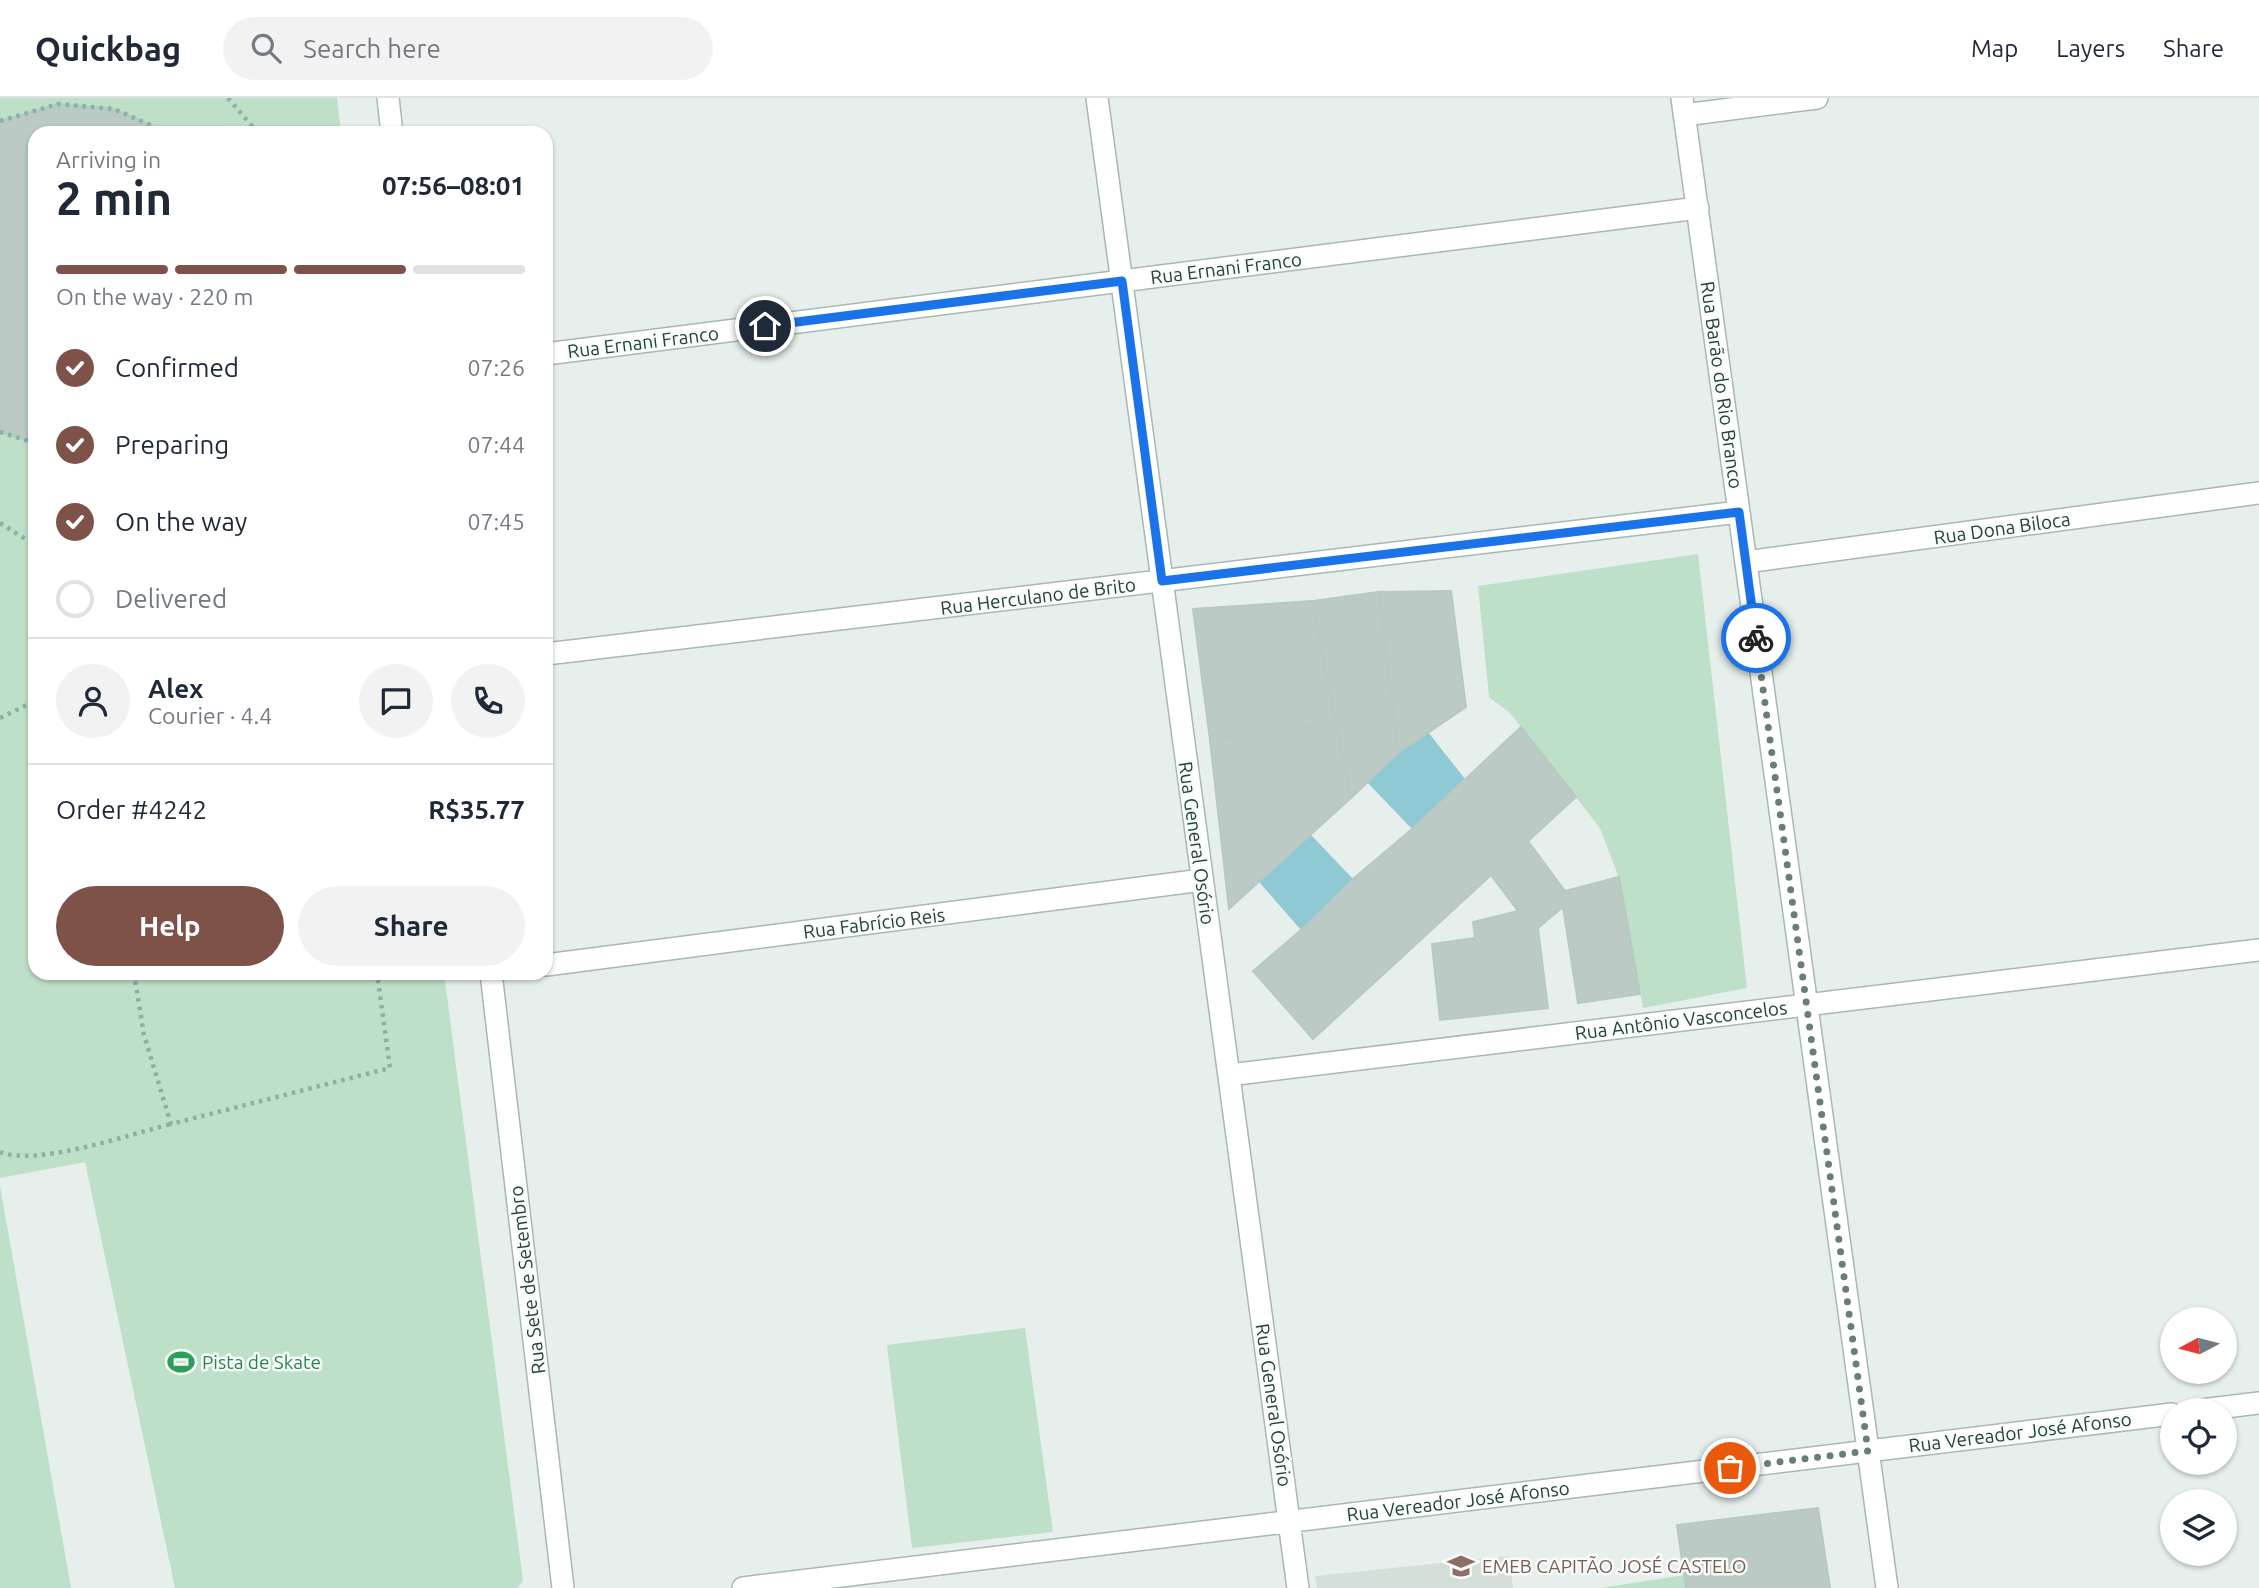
<!DOCTYPE html>
<html lang="en">
<head>
<meta charset="utf-8">
<style>
  :root { --surface:#fff; --page:#f2f2f3; --text:#1f2937; --muted:#747a83; --line:#e0e1e3; --accent:#7f5249 }
  body { margin:0; font-family:Ubuntu,sans-serif; background:var(--page); color:var(--text); height:100vh; display:flex; flex-direction:column; font-size:26px; white-space:nowrap }
  * { box-sizing:border-box; margin:0 }
  p { font-size:23px; color:var(--muted) }
  .icon { flex:none; width:38px; height:38px; fill:none; stroke:currentColor; stroke-width:2; stroke-linecap:round; stroke-linejoin:round }
  .map { position:relative; flex:1; overflow:hidden }
  .sheet { position:absolute; left:28px; top:28px; width:525px; height:854px; display:flex; flex-direction:column; background:var(--surface); border-radius:21px; box-shadow:0 2px 5px #0004 }
  .sheet>* { flex:none }
  .needle { width:46px; rotate:263deg }
  .controls { position:absolute; left:2160px; top:1209px; display:grid; gap:14px }
  .controls a { display:grid; place-items:center; width:77px; height:77px; border-radius:50%; background:var(--surface); box-shadow:0 2px 5px #0004; font-size:35px }
  .pin { position:absolute; display:grid; place-items:center; width:60px; height:60px; color:#fff; margin:-30px; border:4px solid #fff; border-radius:50%; box-shadow:0 2px 7px #0007 }
  .courier { position:absolute; display:grid; place-items:center; width:70px; height:70px; margin:-35px; border:5px solid #1a73e8; border-radius:50%; background:#fff; color:#222; box-shadow:0 2px 9px #0007 }
  .head em { font-style:normal; font-weight:700 }
  .head div { display:flex; flex-direction:column-reverse }
  .head { display:flex; align-items:center; justify-content:space-between; height:119px; padding:0 28px }
  h1 { font-size:46px; font-weight:700; line-height:52px }
  .bar { display:grid; grid-template-columns:repeat(4,1fr); gap:10px 7px; align-content:center; height:84px; padding:0 28px }
  .bar i { height:9px; border-radius:5px; background:var(--line) }
  .bar .on { background:var(--accent) }
  .bar p { grid-column:span 4 }
  .line { display:flex; align-items:center; gap:18px; padding:0 28px; border-top:2px solid var(--line) }
  .line div { flex:1 }
  .round { display:grid; place-items:center; flex:none; width:74px; height:74px; border-radius:37px; background:var(--page) }
  ol { padding:0 28px; list-style:none }
  li { display:flex; align-items:center; gap:21px; height:77px }
  li p { margin-inline-start:auto }
  li .icon { padding:7px; border-radius:50%; background:var(--accent); color:#fff; stroke-width:4 }
  li:last-child { color:var(--muted) }
  li i { width:38px; height:38px; border:4px solid var(--line); border-radius:50% }
  .action { display:flex; gap:14px; margin-top:auto; padding:14px 28px }
  .action a { flex:1; height:80px; border-radius:42px; background:var(--accent); color:#fff; font-size:28px; font-weight:700; line-height:80px; text-align:center }
  .action a+a { background:var(--page); color:var(--text) }
  header { display:flex; align-items:center; gap:42px; box-sizing:border-box; height:98px; padding:0 35px; background:var(--surface); border-bottom:2px solid var(--line) }
  header strong { font-size:33px }
  nav { display:flex; gap:38px; margin-inline-start:auto; font-size:24px }
  .search { width:490px; height:63px; background:var(--page); display:flex; align-items:center; gap:18px; box-sizing:border-box; padding:0 24px; border-radius:38px; color:var(--muted); font-size:26px }
  .map>svg:first-child { display:block }
  .built { fill:#d4dfda }
  .green { fill:#bfe0c8 }
  .water { fill:#8ec9d4 }
  .building { fill:#bbcac4; stroke:#b8c9c2; stroke-width:2 }
  .lines { fill:none; stroke-linecap:round; stroke-linejoin:round }
  .minor-casing { stroke:#a8b8b2; stroke-width:24 }
  .path { stroke:#86b3a5; stroke-width:4.5; stroke-dasharray:3.5 5; stroke-linecap:butt }
  .minor { stroke:#fff; stroke-width:21 }
  .done { stroke:#687f78; stroke-width:7; stroke-dasharray:0 12.6 }
  .route { stroke:#1a73e8; stroke-width:9 }
  .labels { text-anchor:middle; stroke-width:5; stroke-linejoin:round; paint-order:stroke }
  .street-label { font-size:19px; fill:#24423a; stroke:#f7fbf9 }
  .leisure-label { font-size:19px; fill:#27864d; stroke:#f7fbf9; text-anchor:start }
  .education-label { font-size:19px; fill:#785e54; stroke:#f7fbf9; text-anchor:start }
</style>
</head>
<body>
<header>
<strong>Quickbag</strong>
<div class="search"><svg class="icon" aria-label="search" viewBox="0 0 24 24"><circle cx="10" cy="10" r="6"/><path d="M15 15l6 6"/></svg>Search here</div>
<nav><a>Map</a><a>Layers</a><a>Share</a></nav>
</header>
<div class="map">
<svg width="2259" height="1490" viewBox="0 0 2259 1490">
  <rect width="100%" height="100%" fill="#e6efeb"/>
  <path class="built" d="M 1509,1458 L 1513,1490 L 1317,1490 L 1315,1478 Z"/>
  <path class="green" d="M 0,0 L 337,0 L 341,35 L 35,35 L 35,875 L 444,875 L 523,1483 L 517,1490 L 175,1490 L 85,1064 L 0,1080 Z
    M 1698,456 L 1747,890 L 1643,910 L 1619,780 L 1600,730 L 1510,615 L 1489,599 L 1478,488 Z
    M 0,1088 L 71,1490 L 0,1490 Z
    M 1025,1230 L 1053,1434 L 912,1450 L 887,1247 Z
    M 1685,1477 L 1686,1490 L 1601,1490 Z"/>
  <path class="water" d="M 1428,634 L 1465,681 L 1412,731 L 1367,684 L 1398,655 Z
    M 1311,737 L 1353,781 L 1301,832 L 1259,784 Z"/>
  <path class="building" d="M 58,6 L 114,11 L 168,35 L 35,35 L 35,345 L 0,334 L 0,23 Z
    M 1451,493 L 1466,609 L 1398,655 L 1379,494 Z
    M 1379,494 L 1398,655 L 1351,700 L 1312,503 Z
    M 1312,503 L 1335,625 L 1210,642 L 1193,511 Z
    M 1335,625 L 1351,700 L 1229,811 L 1210,642 Z
    M 1521,629 L 1576,699 L 1313,941 L 1253,873 L 1301,832 L 1353,781 L 1412,731 Z
    M 1528,743 L 1565,793 L 1619,779 L 1640,896 L 1578,905 L 1563,809 L 1538,830 L 1548,910 L 1440,922 L 1432,846 L 1475,840 L 1473,824 L 1518,813 L 1491,777 Z
    M 1818,1410 L 1830,1490 L 1686,1490 L 1677,1427 Z"/>
  <g class="lines">
    <defs>
      <path id="minor" d="M 388,0 L 392,35
        M 1097,0 L 1298,1490
        M 1682,0 L 1887,1490
        M 1684,17 L 1817,0
        M 546,256 L 1698,110
        M 1746,464 L 2259,395
        M 546,556 L 1739,414
        M 546,867 L 1202,782
        M 491,875 L 563,1490
        M 1229,977 L 2259,852
        M 2201,1312 L 2259,1305
        M 743,1490 L 2172,1316"/>
    </defs>
    <use href="#minor" class="minor-casing"/>
    <path class="path" d="M 228,0 L 258,35
      M 0,23 L 58,6 L 114,11 L 168,35
      M 0,334 L 35,345
      M 0,425 L 35,447
      M 0,620 L 35,603
      M 134,875 L 144,937 L 171,1026 L 390,970 L 377,875
      M 0,1054 C 36,1069 131,1036 171,1026"/>
    <use href="#minor" class="minor"/>
  </g>
  <g class="lines">
    <path class="done" d="M 1730,1370 L 1868,1353 L 1756,540"/>
    <path class="route" d="M 765,228 L 1122,183 L 1162,483 L 1739,414 L 1756,540"/>
  </g>
  <defs>
    <symbol id="stadium-bare" viewBox="-9 -9 18 18"><path d="M0-5a6.5 5 0 1 0 0 10a6.5 5 0 1 0 0-10ZM-3.5-1.8h7v3.6h-7Z" fill="#2e9e5b" stroke="#f7fbf9" stroke-width="2.5" paint-order="stroke"/></symbol>
    <symbol id="school-bare" viewBox="-9 -9 18 18"><path d="M0-5L7-2L0 1L-7-2ZM-4 1L0 2.5L4 1V4Q0 6-4 4Z" fill="#8d6e63" stroke="#f7fbf9" stroke-width="2.5" paint-order="stroke"/></symbol>
  </defs>
  <g fill-rule="evenodd">
    <use href="#stadium-bare" x="162" y="1245" width="38" height="38"/>
    <use href="#school-bare" x="1442" y="1449" width="38" height="38"/>
  </g>
  <g class="labels">
    <g class="street-label">
      <text transform="translate(1226 170) rotate(-7)" y="7">Rua Ernani Franco</text>
      <text transform="translate(643 244) rotate(-7)" y="7">Rua Ernani Franco</text>
      <text transform="translate(1722 287) rotate(82)" y="7">Rua Barão do Rio Branco</text>
      <text transform="translate(2002 430) rotate(-8)" y="7">Rua Dona Biloca</text>
      <text transform="translate(1038 498) rotate(-7)" y="7">Rua Herculano de Brito</text>
      <text transform="translate(1197 745) rotate(82)" y="7">Rua General Osório</text>
      <text transform="translate(874 825) rotate(-7)" y="7">Rua Fabrício Reis</text>
      <text transform="translate(1681 922) rotate(-7)" y="7">Rua Antônio Vasconcelos</text>
      <text transform="translate(527 1182) rotate(-97)" y="7">Rua Sete de Setembro</text>
      <text transform="translate(1274 1307) rotate(82)" y="7">Rua General Osório</text>
      <text transform="translate(2020 1334) rotate(-7)" y="7">Rua Vereador José Afonso</text>
      <text transform="translate(1458 1403) rotate(-7)" y="7">Rua Vereador José Afonso</text>
    </g>
    <g class="leisure-label">
      <text x="202" y="1271">Pista de Skate</text>
    </g>
    <g class="education-label">
      <text x="1482" y="1475">EMEB CAPITÃO JOSÉ CASTELO</text>
    </g>
  </g>
</svg>
<div class="controls">
<a><svg class="needle" viewBox="-14 -14 28 28"><path d="M0-13l5 13h-10z" fill="#e53935"/><path d="M0 13l5-13h-10z" fill="#747a83"/></svg></a>
<a><svg class="icon" aria-label="locate" viewBox="0 0 24 24"><circle cx="12" cy="12" r="6"/><path d="M12 2v4M12 18v4M2 12h4M18 12h4"/></svg></a>
<a><svg class="icon" aria-label="layers" viewBox="0 0 24 24"><path d="M12 4l9 5-9 5-9-5zM3 14l9 5 9-5"/></svg></a>
</div>
<div class="pin" style="left:1730px;top:1370px;background:#ea580c"><svg class="icon" aria-label="bag" viewBox="0 0 24 24"><path d="M5 8h14l-1 12H6zM9 8a3 3 0 0 1 6 0"/></svg></div>
<div class="pin" style="left:765px;top:228px;background:#1f2937"><svg class="icon" aria-label="home" viewBox="0 0 24 24"><path d="M3 11l9-7 9 7M6 9v11h12V9"/></svg></div>
<div class="courier" style="left:1756px;top:540px"><svg class="icon" aria-label="bike" viewBox="0 0 24 24"><circle cx="6" cy="16" r="4"/><circle cx="18" cy="16" r="4"/><path d="M6 16l4-8h5l3 8M10 8l3 8H6M13 5h3"/></svg></div>
<section class="sheet">
<div class="head"><div><h1>2 min</h1><p>Arriving in</p></div><em>07:56–08:01</em></div>
<div class="bar"><i class="on"></i><i class="on"></i><i class="on"></i><i></i><p>On the way · 220 m</p></div>
<ol>
<li><svg class="icon" aria-label="check" viewBox="0 0 24 24"><path d="M5 12l5 5 9-10"/></svg>Confirmed<p>07:26</p></li>
<li><svg class="icon" aria-label="check" viewBox="0 0 24 24"><path d="M5 12l5 5 9-10"/></svg>Preparing<p>07:44</p></li>
<li><svg class="icon" aria-label="check" viewBox="0 0 24 24"><path d="M5 12l5 5 9-10"/></svg>On the way<p>07:45</p></li>
<li><i></i>Delivered</li>
</ol>
<div class="line" style="height:126px"><a class="round"><svg class="icon" aria-label="person" viewBox="0 0 24 24"><circle cx="12" cy="8" r="4"/><path d="M4 21q1-7 8-7t8 7"/></svg></a><div><b>Alex</b><p>Courier · 4.4</p></div><a class="round"><svg class="icon" aria-label="chat" viewBox="0 0 24 24"><path d="M4 5h16v11H9l-5 4z"/></svg></a><a class="round"><svg class="icon" aria-label="phone" viewBox="0 0 24 24"><path d="M5 4h4l2 5-3 2q2 4 5 5l2-3 5 2v4C11 20 4 13 5 4z"/></svg></a></div>
<div class="line" style="height:91px"><div>Order #4242</div><b>R$35.77</b></div>
<div class="action"><a>Help</a><a>Share</a></div>
</section>
</div>
</body>
</html>
